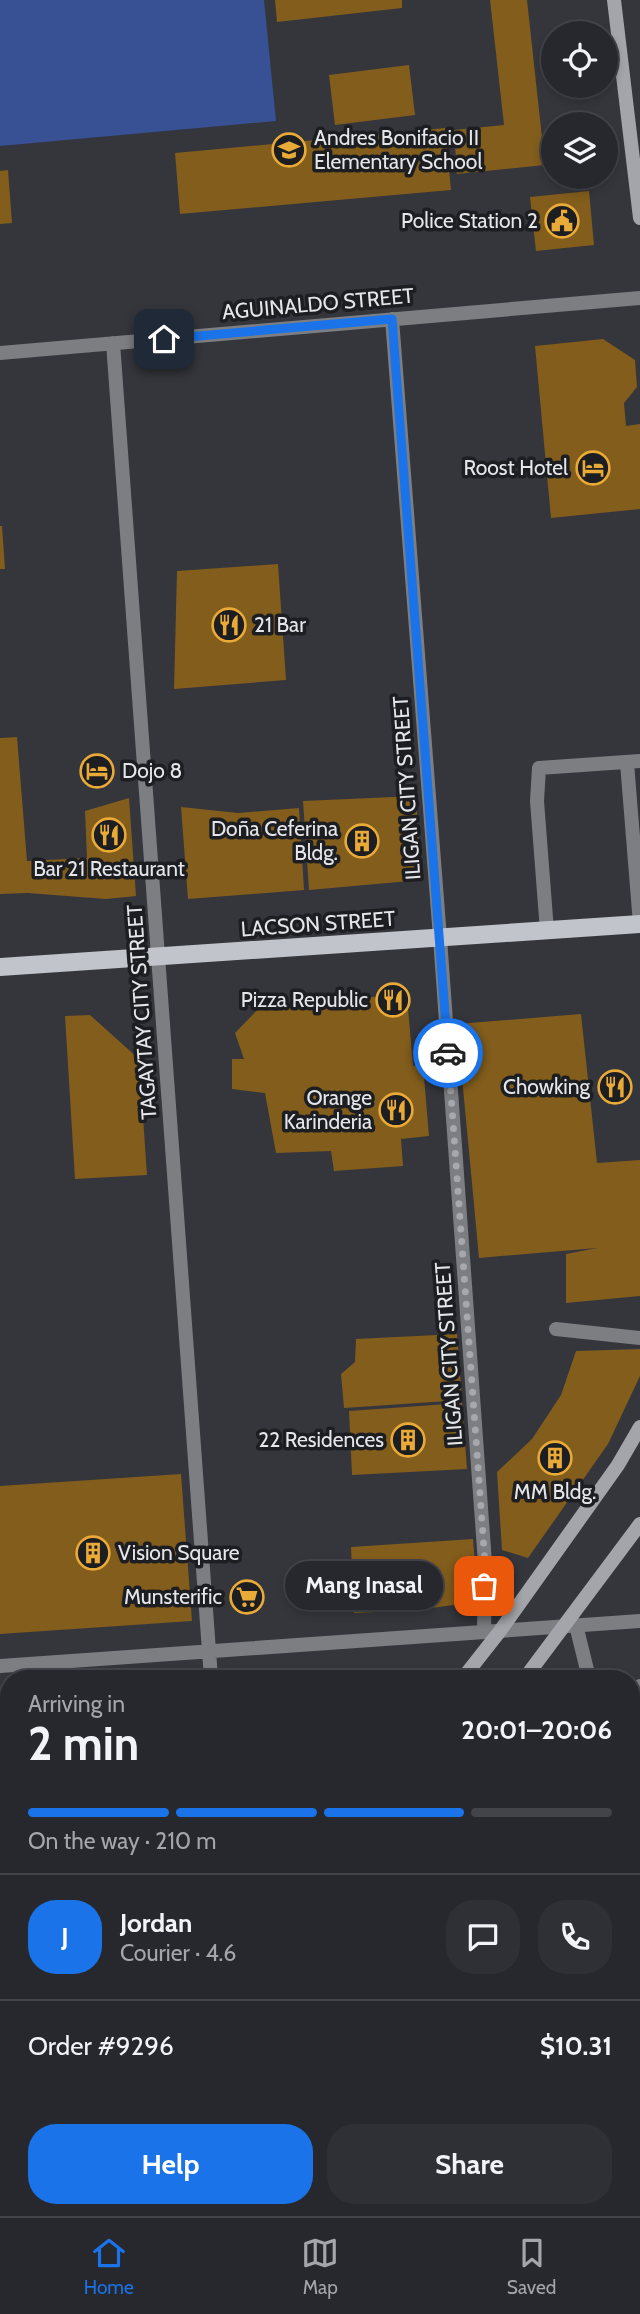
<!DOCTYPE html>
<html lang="en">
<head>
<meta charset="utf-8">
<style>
  :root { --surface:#27282d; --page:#2f3035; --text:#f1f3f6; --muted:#a4a6aa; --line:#434449; --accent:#1a73e8 }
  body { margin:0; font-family:Cabin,sans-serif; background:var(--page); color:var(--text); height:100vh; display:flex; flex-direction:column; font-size:26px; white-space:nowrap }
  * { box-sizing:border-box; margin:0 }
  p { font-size:23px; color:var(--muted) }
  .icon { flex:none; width:38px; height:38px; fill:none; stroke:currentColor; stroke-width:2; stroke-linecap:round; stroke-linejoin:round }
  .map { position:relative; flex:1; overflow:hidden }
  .details { position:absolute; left:0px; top:1670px; width:640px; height:548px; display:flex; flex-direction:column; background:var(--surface); border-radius:28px 28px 0 0; box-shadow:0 4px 10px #0003,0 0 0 2px var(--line) }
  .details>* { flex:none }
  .buttons { position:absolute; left:541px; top:21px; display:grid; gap:14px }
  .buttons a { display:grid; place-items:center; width:77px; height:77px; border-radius:50%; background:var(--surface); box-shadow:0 4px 10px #0003,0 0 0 2px var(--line); font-size:35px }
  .pin { position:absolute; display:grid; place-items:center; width:60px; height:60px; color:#fff; margin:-30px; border-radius:14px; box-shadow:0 4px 10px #0006 }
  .courier { position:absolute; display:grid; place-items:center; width:70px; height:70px; margin:-35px; border:5px solid #1a73e8; border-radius:50%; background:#fff; color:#222; box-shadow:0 2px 9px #0007 }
  .bubble { position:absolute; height:49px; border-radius:24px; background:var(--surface); box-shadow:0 4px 10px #0003,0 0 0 2px var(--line); font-size:23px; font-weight:700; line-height:49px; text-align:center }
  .headline em { font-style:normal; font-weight:700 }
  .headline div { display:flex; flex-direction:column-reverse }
  .headline { display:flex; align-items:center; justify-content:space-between; height:119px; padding:0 28px }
  h1 { font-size:46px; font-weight:700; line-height:52px }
  .bar { display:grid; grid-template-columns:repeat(4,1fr); gap:10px 7px; align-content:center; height:84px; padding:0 28px }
  .bar i { height:9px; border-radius:5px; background:var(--line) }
  .bar .current { background:var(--accent) }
  .bar p { grid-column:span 4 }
  .line { display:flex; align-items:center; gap:18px; padding:0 28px; border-top:2px solid var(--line) }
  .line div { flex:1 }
  .round { display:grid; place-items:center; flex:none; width:74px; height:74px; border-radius:28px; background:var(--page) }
  .button { display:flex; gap:14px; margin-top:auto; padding:14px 28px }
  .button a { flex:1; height:80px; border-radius:28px; background:var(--accent); color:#fff; font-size:28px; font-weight:700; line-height:80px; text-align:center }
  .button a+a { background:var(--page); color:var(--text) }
  .tab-bar { display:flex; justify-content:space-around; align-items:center; height:98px; border-top:2px solid var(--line); background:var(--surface); font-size:19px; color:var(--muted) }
  .tab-bar a { display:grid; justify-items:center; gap:4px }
  .tab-bar .current { color:var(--accent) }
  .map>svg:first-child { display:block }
  .green { fill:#375194 }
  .building { fill:#825d1c }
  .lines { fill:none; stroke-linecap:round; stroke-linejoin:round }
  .lane { stroke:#7c7e81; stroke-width:14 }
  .street { stroke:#7c7e81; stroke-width:14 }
  .secondary { stroke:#a3a5aa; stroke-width:14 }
  .primary { stroke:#c1c4ca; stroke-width:18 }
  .done { stroke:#a6a8ad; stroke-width:7; stroke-dasharray:0 12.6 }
  .route { stroke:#1a73e8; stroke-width:9 }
  .labels { text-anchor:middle; stroke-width:7; stroke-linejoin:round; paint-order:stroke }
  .poi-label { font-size:21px; fill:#e4e6ea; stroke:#1d1e21; text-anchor:end }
  .street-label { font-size:21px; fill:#e4e6ea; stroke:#1d1e21 }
</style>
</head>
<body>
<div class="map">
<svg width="640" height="2216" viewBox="0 0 640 2216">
  <rect width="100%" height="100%" fill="#34363c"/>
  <path class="green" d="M 0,0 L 264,0 L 276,121 L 0,146 Z"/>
  <path class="building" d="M 275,0 L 402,0 L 402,8 L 277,22 Z
    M 490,0 L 527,0 L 545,165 L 457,174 L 454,130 L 504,125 Z
    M 409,65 L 415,115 L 335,125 L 329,75 Z
    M 445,128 L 451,190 L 180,214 L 175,153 Z
    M 8,170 L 12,223 L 0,224 L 0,171 Z
    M 589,191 L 594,245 L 536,251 L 530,197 Z
    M 603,339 L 635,360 L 637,387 L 624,403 L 626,426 L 640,424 L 640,509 L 551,518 L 535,346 Z
    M 0,526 L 2,526 L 5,569 L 0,569 Z
    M 278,564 L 286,680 L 174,689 L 177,571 Z
    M 17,737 L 27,861 L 87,858 L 85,811 L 129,798 L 136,896 L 106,899 L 28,893 L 0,894 L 0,738 Z
    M 416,796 L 421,880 L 309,890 L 303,801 Z
    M 181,807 L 238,813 L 299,808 L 304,890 L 188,899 Z
    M 383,996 L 385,1010 L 408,1008 L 413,1066 L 423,1065 L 429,1136 L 401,1139 L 403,1166 L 334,1171 L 331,1151 L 276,1153 L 265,1093 L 232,1089 L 232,1059 L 244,1059 L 235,1033 L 265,1002 L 275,1011 L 317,1002 Z
    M 581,1014 L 597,1163 L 640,1160 L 640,1296 L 566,1303 L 566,1254 L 597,1248 L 479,1258 L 457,1024 Z
    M 90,1015 L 139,1059 L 147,1175 L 75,1179 L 65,1016 Z
    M 457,1334 L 462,1400 L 344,1408 L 341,1374 L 355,1362 L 356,1339 Z
    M 640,1349 L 640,1376 L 608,1444 L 528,1558 L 502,1550 L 497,1472 L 532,1439 L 561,1395 L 576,1351 Z
    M 462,1403 L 467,1469 L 352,1475 L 349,1411 Z
    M 181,1474 L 192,1621 L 0,1634 L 0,1486 Z
    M 473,1539 L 476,1576 L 467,1603 L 418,1610 L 354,1613 L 351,1547 Z
    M 9,1699 L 9,1930 L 4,1931 L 0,1837 L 0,1700 Z
    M 632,1912 L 640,1912 L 640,1999 L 632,1999 Z
    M 632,2112 L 640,2112 L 640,2206 L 632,2205 Z
    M 161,2208 L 236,2208 L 236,2216 L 155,2216 Z"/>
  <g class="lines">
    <path class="lane" d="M 627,763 L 640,924
      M 547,931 L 537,801 L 539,768 L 640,761
      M 556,1329 L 640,1338
      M 576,1625 L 589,1678
      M 632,1691 L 640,1686
      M 632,1762 L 640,1776
      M 632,1893 L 640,1893"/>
    <path class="street" d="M 392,319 L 440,938 L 485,1563 L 484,1632
      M 113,343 L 211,1678
      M 0,353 L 640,298
      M 0,1666 L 640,1621
      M 0,2129 L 9,2136
      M 632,2184 L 640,2184
      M 98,2208 L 107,2216
      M 254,2208 L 254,2216"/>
    <path class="secondary" d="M 614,0 L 640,218
      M 463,1678 L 500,1631 L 618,1465 L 640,1427
      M 525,1678 L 640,1524
      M 47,2216 L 53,2208
      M 118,2216 L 124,2208"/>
    <path class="primary" d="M 0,967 L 640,924"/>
  </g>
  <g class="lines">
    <path class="done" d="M 448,1053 L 485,1563 L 484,1586"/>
    <path class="route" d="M 164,339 L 392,319 L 448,1053"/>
  </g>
  <defs>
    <symbol id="school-ring" viewBox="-11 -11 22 22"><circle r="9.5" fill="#1d1e21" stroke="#eaaa38" stroke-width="1.5"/><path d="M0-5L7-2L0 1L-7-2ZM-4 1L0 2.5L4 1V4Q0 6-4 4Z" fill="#eaaa38"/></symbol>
    <symbol id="civic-ring" viewBox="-11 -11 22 22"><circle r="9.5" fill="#1d1e21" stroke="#eaaa38" stroke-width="1.5"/><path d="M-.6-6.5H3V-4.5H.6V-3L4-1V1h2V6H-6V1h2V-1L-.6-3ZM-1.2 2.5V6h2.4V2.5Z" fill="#eaaa38"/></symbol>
    <symbol id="hotel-ring" viewBox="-11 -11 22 22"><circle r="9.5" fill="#1d1e21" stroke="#eaaa38" stroke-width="1.5"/><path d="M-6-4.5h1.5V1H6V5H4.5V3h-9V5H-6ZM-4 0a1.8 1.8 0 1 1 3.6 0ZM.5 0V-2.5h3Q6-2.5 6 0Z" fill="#eaaa38"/></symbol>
    <symbol id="restaurant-ring" viewBox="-11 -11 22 22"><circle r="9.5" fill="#1d1e21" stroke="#eaaa38" stroke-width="1.5"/><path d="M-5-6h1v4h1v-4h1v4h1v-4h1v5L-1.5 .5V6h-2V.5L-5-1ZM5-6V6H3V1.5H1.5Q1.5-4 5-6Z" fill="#eaaa38"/></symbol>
    <symbol id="building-ring" viewBox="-11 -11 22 22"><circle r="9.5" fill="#1d1e21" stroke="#eaaa38" stroke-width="1.5"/><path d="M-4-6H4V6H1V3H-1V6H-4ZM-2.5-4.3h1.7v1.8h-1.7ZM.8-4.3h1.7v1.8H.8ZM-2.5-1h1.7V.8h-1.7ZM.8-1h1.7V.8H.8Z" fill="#eaaa38"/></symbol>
    <symbol id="supermarket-ring" viewBox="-11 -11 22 22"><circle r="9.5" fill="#1d1e21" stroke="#eaaa38" stroke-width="1.5"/><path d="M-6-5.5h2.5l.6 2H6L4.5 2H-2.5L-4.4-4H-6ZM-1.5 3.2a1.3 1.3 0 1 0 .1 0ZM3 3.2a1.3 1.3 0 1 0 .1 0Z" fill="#eaaa38"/></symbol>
  </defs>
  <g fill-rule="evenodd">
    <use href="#school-ring" x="270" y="131" width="38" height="38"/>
    <use href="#civic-ring" x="543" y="202" width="38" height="38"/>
    <use href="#hotel-ring" x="574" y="449" width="38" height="38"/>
    <use href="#restaurant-ring" x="210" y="606" width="38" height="38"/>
    <use href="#hotel-ring" x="78" y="752" width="38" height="38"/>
    <use href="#restaurant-ring" x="90" y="816" width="38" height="38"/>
    <use href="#building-ring" x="343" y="822" width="38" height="38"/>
    <use href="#restaurant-ring" x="374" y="981" width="38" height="38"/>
    <use href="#restaurant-ring" x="596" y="1068" width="38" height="38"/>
    <use href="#restaurant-ring" x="377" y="1091" width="38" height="38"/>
    <use href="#building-ring" x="389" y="1421" width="38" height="38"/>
    <use href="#building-ring" x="536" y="1439" width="38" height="38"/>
    <use href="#building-ring" x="74" y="1534" width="38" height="38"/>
    <use href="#supermarket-ring" x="228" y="1578" width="38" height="38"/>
  </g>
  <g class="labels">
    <g class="poi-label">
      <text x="314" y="145" text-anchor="start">Andres Bonifacio II<tspan x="314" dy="24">Elementary School</tspan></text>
      <text x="538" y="228">Police Station 2</text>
      <text x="568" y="475">Roost Hotel</text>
      <text x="254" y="632" text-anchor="start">21 Bar</text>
      <text x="122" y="778" text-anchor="start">Dojo 8</text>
      <text x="338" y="836">Doña Ceferina<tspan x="338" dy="24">Bldg.</tspan></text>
      <text x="109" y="876" text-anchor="middle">Bar 21 Restaurant</text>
      <text x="368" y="1007">Pizza Republic</text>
      <text x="590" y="1094">Chowking</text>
      <text x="372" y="1105">Orange<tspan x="372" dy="24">Karinderia</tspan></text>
      <text x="384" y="1447">22 Residences</text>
      <text x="555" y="1499" text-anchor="middle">MM Bldg.</text>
      <text x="118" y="1560" text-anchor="start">Vision Square</text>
      <text x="222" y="1604">Munsterific</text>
    </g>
    <g class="street-label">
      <text transform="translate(318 304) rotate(-5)" y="7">AGUINALDO STREET</text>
      <text transform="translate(407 788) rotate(-94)" y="7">ILIGAN CITY STREET</text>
      <text transform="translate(318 924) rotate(-4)" y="7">LACSON STREET</text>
      <text transform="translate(142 1012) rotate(-94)" y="7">TAGAYTAY CITY STREET</text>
      <text transform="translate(449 1354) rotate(-94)" y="7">ILIGAN CITY STREET</text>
    </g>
  </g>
</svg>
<div class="buttons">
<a><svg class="icon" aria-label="locate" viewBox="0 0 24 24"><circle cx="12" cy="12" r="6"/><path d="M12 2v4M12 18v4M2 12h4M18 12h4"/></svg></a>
<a><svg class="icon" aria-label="layers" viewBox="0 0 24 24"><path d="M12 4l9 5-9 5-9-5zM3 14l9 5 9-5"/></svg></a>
</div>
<div class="pin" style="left:484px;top:1586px;background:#ea580c"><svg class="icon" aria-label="bag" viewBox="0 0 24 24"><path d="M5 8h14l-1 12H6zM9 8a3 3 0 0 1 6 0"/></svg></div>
<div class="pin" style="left:164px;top:339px;background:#1f2937"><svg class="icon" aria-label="home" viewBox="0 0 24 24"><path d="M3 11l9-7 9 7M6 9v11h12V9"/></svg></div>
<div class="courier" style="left:448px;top:1053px"><svg class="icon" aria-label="car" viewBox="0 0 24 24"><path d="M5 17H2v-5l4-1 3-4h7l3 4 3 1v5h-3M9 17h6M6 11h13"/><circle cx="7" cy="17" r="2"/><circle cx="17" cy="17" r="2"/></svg></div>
<div class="bubble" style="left:285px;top:1561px;width:158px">Mang Inasal</div>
<section class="details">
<div class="headline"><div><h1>2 min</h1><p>Arriving in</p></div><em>20:01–20:06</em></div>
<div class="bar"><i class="current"></i><i class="current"></i><i class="current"></i><i></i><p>On the way · 210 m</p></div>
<div class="line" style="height:126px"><b class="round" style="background:var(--accent);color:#fff">J</b><div><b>Jordan</b><p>Courier · 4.6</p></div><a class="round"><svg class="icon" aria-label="chat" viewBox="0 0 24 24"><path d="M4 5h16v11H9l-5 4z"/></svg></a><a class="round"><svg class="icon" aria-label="phone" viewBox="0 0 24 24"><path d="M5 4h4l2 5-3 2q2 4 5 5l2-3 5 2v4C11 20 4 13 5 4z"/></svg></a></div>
<div class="line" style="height:91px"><div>Order #9296</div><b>$10.31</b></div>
<div class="button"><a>Help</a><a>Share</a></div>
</section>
</div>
<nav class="tab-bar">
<a class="current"><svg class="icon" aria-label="home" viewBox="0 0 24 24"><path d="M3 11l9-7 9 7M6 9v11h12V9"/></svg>Home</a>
<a><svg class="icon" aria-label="map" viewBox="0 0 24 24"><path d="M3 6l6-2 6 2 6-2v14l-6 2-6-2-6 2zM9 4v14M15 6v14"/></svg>Map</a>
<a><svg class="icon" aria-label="saved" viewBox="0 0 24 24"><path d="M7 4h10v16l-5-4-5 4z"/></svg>Saved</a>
</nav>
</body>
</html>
